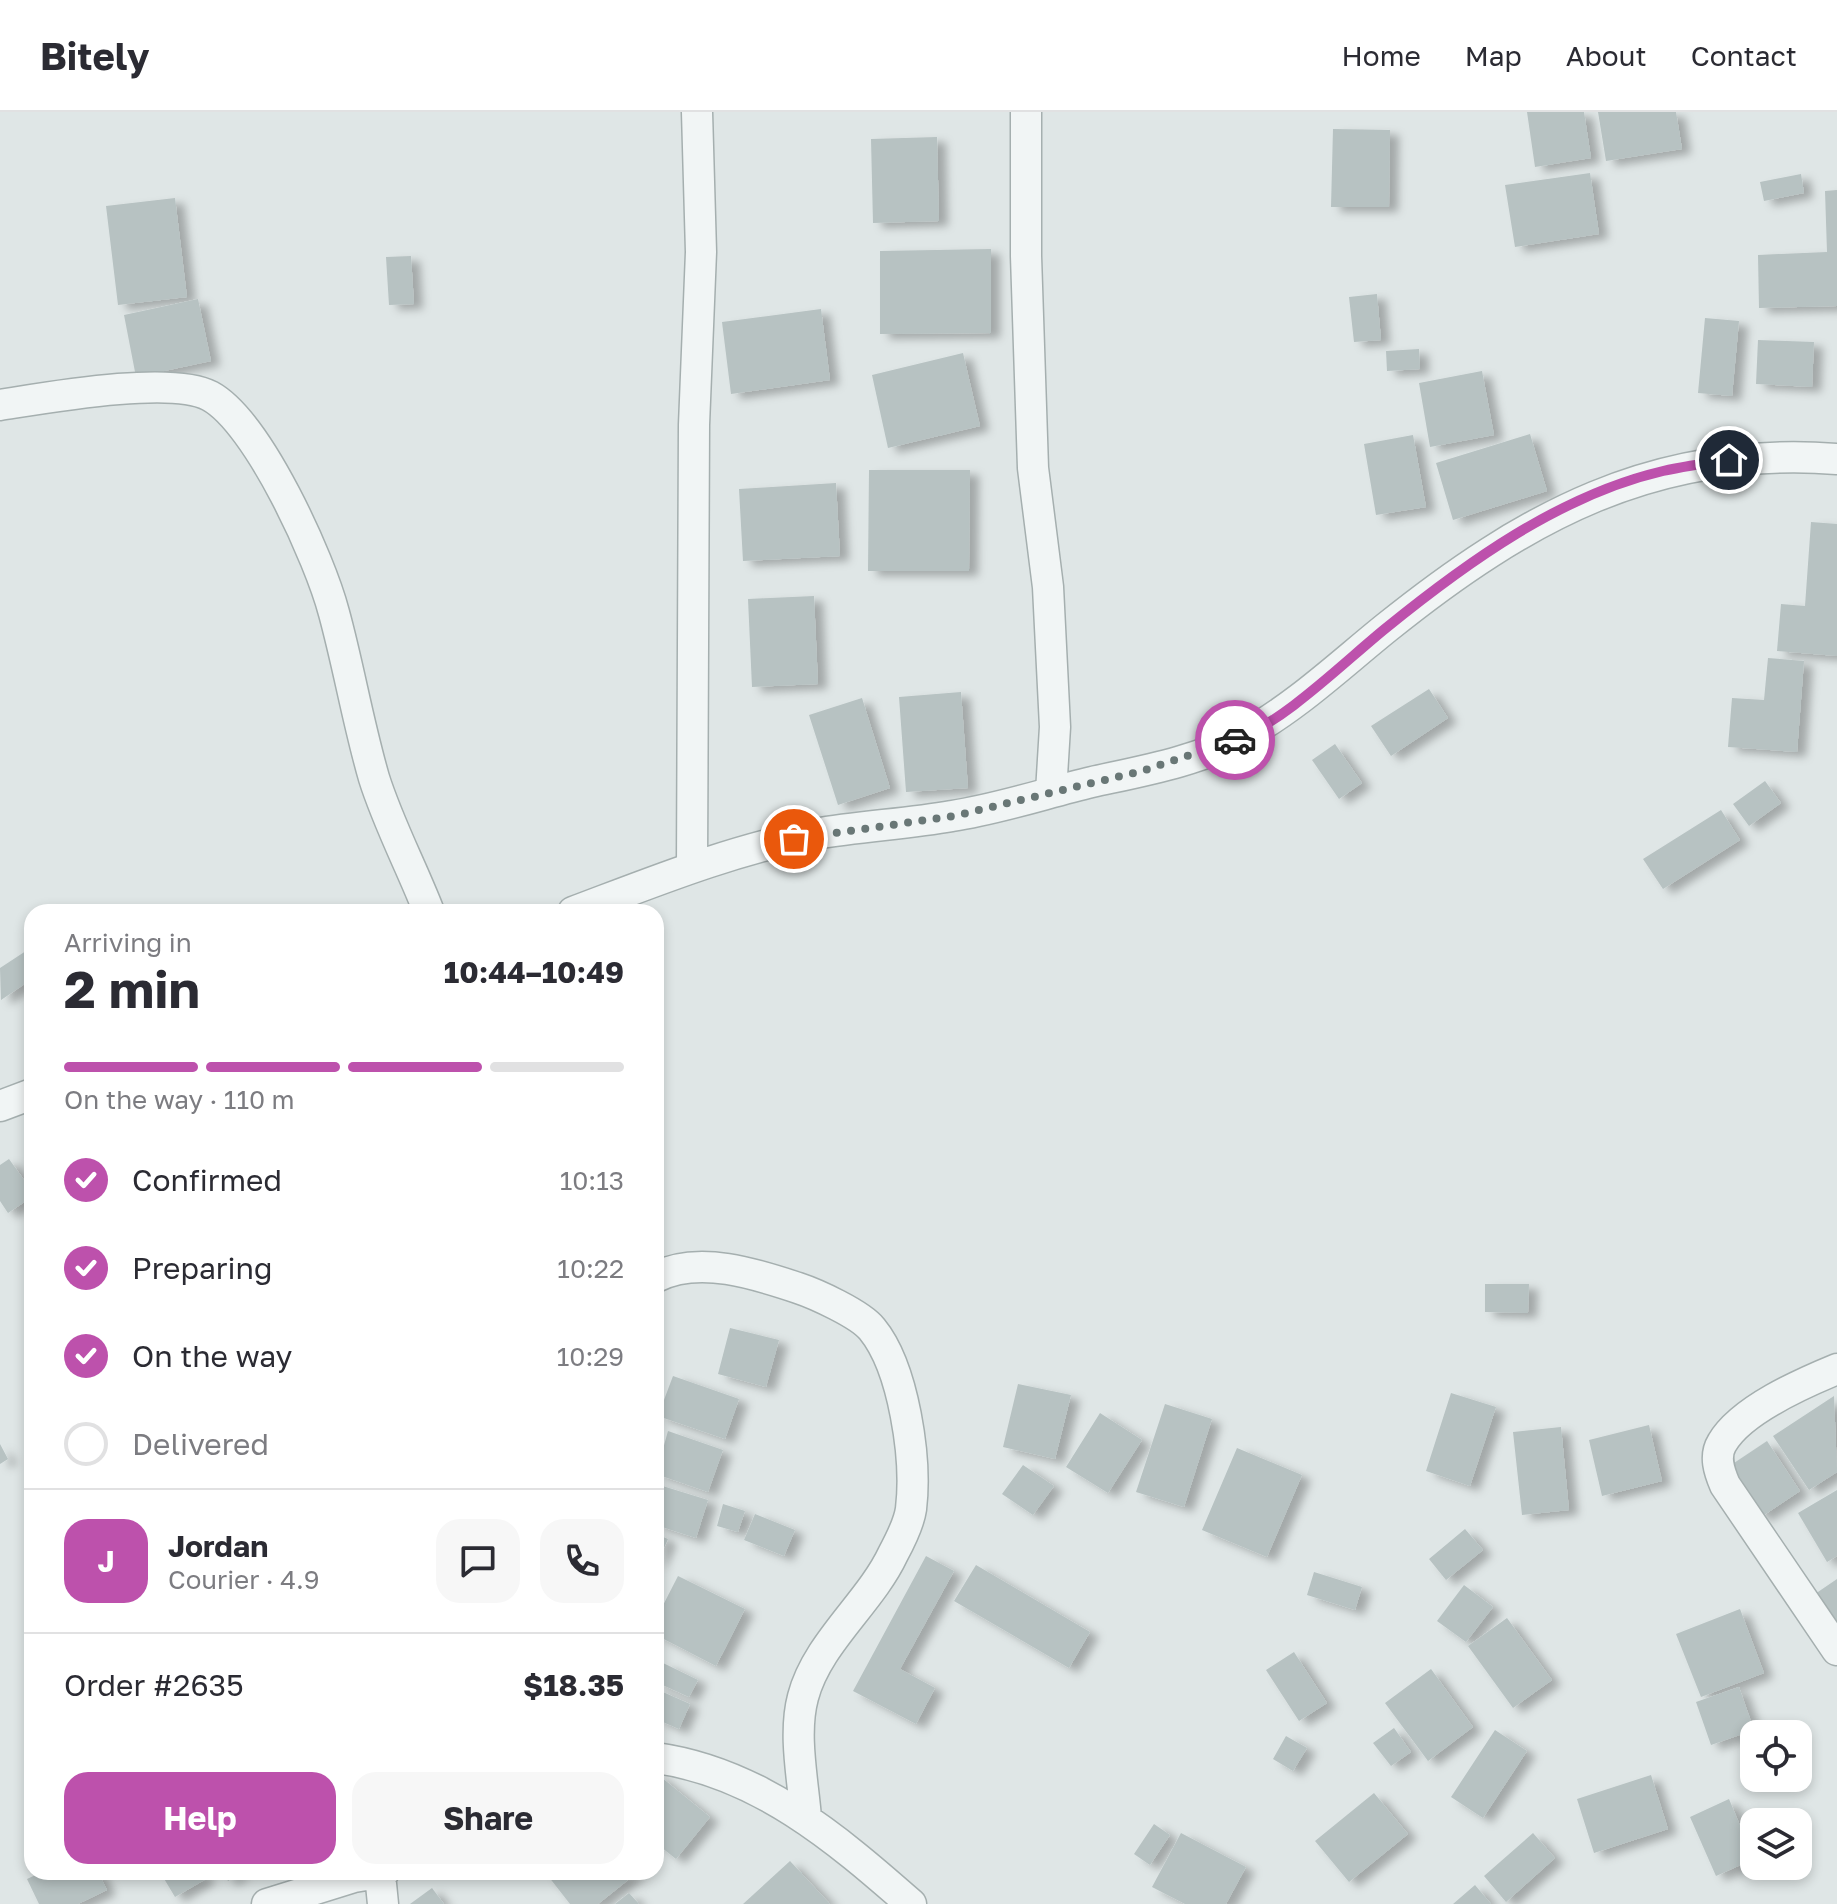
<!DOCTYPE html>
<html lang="en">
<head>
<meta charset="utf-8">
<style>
  :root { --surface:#fff; --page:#f7f7f7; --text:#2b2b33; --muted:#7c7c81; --line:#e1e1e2; --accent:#bd51ac }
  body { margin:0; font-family:"Golos Text",sans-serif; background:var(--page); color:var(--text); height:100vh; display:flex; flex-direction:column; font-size:30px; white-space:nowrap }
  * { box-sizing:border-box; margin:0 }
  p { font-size:26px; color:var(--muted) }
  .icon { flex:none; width:44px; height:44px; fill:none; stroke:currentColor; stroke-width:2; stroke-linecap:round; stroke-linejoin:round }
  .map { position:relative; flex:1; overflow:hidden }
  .sheet { position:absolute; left:24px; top:792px; width:640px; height:976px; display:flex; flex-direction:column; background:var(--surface); border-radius:24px; box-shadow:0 4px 12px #0003 }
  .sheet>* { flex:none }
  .buttons { position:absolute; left:1740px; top:1608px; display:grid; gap:16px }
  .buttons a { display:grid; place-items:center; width:72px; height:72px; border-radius:16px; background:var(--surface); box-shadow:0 4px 12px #0003; font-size:40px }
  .pin { position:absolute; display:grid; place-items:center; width:68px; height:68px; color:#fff; margin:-34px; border:4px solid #fff; border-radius:50%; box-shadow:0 2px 8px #0007 }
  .courier { position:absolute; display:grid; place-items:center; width:80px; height:80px; margin:-40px; border:6px solid #bd51ac; border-radius:50%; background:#fff; color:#222; box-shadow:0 2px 10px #0007 }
  .headline em { font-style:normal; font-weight:700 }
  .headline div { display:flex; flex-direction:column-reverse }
  .headline { display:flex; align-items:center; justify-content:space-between; height:136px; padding:0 40px }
  h1 { font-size:52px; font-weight:700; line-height:60px }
  .bar { display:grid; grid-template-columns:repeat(4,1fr); gap:12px 8px; align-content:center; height:96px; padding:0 40px }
  .bar i { height:10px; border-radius:6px; background:var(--line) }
  .bar .current { background:var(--accent) }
  .bar p { grid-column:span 4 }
  .line { display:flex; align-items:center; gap:20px; padding:0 40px; border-top:2px solid var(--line) }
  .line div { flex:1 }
  .round { display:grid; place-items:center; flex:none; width:84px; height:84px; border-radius:24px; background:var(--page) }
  ol { padding:0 40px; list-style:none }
  li { display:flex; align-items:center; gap:24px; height:88px }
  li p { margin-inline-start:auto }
  li .icon { padding:8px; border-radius:50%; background:var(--accent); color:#fff; stroke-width:4 }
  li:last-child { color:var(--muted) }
  li i { width:44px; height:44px; border:4px solid var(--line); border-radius:50% }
  .button { display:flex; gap:16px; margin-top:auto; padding:16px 40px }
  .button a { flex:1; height:92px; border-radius:24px; background:var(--accent); color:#fff; font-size:32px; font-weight:700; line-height:92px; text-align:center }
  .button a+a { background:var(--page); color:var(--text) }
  header { display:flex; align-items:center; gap:48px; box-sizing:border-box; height:112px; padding:0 40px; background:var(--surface); border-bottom:2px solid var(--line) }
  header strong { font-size:38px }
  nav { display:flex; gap:44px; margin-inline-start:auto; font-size:28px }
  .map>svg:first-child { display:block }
  .building { fill:#b7c2c2; filter:url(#shadow) }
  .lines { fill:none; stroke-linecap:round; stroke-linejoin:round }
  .street-casing { stroke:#a5afaf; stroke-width:33 }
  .street { stroke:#f1f5f5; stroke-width:30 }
  .done { stroke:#697776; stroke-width:8; stroke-dasharray:0 14.4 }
  .route { stroke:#bd51ac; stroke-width:10 }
</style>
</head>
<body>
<header>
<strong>Bitely</strong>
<nav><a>Home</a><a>Map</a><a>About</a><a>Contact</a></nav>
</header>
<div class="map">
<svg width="1837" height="1792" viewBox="0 0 1837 1792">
  <defs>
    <filter id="shadow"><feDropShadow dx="9" dy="5" stdDeviation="4" flood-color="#0004"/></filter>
  </defs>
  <rect width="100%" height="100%" fill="#dfe6e6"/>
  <path class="building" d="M 1527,0 L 1584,0 L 1591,46 L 1535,55 Z
    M 1598,0 L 1676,0 L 1682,37 L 1606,49 Z
    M 1333,17 L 1390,18 L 1389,95 L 1331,95 Z
    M 937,25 L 939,109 L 873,111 L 871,27 Z
    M 1590,61 L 1599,122 L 1515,135 L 1505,73 Z
    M 1801,62 L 1804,81 L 1764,89 L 1760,70 Z
    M 1837,78 L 1837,194 L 1759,196 L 1758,143 L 1827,140 L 1825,79 Z
    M 175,86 L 187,185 L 118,193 L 106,94 Z
    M 991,137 L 991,221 L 880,222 L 880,139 Z
    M 411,144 L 414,192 L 389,193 L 386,145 Z
    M 1377,182 L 1381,228 L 1354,230 L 1349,185 Z
    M 198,187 L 211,249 L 136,265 L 124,203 Z
    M 821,197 L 830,268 L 731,282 L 722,210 Z
    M 1705,206 L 1739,209 L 1732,284 L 1698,281 Z
    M 1758,228 L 1814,230 L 1812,275 L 1756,272 Z
    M 1419,237 L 1420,257 L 1387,259 L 1386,239 Z
    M 963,241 L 980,314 L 888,336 L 872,263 Z
    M 1482,259 L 1494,323 L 1430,335 L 1419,271 Z
    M 1530,322 L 1547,379 L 1453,408 L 1436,351 Z
    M 1413,323 L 1426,395 L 1376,403 L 1364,332 Z
    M 869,358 L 970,358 L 969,459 L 868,459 Z
    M 836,371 L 840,444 L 743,449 L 739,377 Z
    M 1811,410 L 1837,412 L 1837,544 L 1777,539 L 1781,492 L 1805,494 Z
    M 814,484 L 818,572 L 752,575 L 748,487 Z
    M 1768,546 L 1804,549 L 1797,640 L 1728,635 L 1732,586 L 1764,588 Z
    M 1429,577 L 1448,606 L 1391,644 L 1371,614 Z
    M 961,580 L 968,676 L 906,680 L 899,585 Z
    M 862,586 L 890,676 L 838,693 L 809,603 Z
    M 1335,632 L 1362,671 L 1339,687 L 1312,648 Z
    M 1765,669 L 1781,691 L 1749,714 L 1733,692 Z
    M 1721,698 L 1740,728 L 1663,777 L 1643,747 Z
    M 32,835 L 32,867 L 1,888 L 0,856 Z
    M 9,1047 L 32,1079 L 32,1085 L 8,1101 L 0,1089 L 0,1053 Z
    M 1485,1172 L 1529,1172 L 1528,1201 L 1485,1200 Z
    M 730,1216 L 779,1228 L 766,1275 L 718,1262 Z
    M 673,1264 L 739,1287 L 725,1327 L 658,1304 Z
    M 1018,1272 L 1071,1283 L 1055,1347 L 1003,1335 Z
    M 1451,1281 L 1496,1295 L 1470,1374 L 1426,1359 Z
    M 1834,1284 L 1837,1360 L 1809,1378 L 1773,1324 Z
    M 1165,1292 L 1212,1307 L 1184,1395 L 1136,1380 Z
    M 1100,1301 L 1142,1328 L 1108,1381 L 1066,1355 Z
    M 1649,1313 L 1662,1369 L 1602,1384 L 1589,1328 Z
    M 1561,1315 L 1569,1398 L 1522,1403 L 1513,1320 Z
    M 668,1319 L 723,1338 L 708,1380 L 656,1362 Z
    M 1767,1329 L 1800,1379 L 1761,1405 L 1728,1355 Z
    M 0,1332 L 8,1347 L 0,1352 Z
    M 1237,1336 L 1302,1363 L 1267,1445 L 1202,1418 Z
    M 1023,1353 L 1054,1374 L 1033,1403 L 1002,1382 Z
    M 656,1372 L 708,1388 L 696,1426 L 656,1413 Z
    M 1837,1378 L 1837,1444 L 1827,1450 L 1798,1401 Z
    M 723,1392 L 745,1399 L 738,1420 L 717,1414 Z
    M 755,1402 L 795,1418 L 784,1444 L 744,1428 Z
    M 1465,1417 L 1483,1438 L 1446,1468 L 1429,1447 Z
    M 656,1422 L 668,1427 L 656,1454 Z
    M 926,1444 L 954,1459 L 900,1557 L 935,1576 L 916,1612 L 853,1579 Z
    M 976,1453 L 1090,1520 L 1069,1556 L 954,1489 Z
    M 1314,1460 L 1362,1475 L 1355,1498 L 1307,1483 Z
    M 678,1464 L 745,1497 L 716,1554 L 656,1523 L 656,1507 Z
    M 1837,1467 L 1837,1514 L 1815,1482 Z
    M 1464,1473 L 1493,1495 L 1466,1530 L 1437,1509 Z
    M 1740,1497 L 1764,1561 L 1701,1585 L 1676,1522 Z
    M 1507,1506 L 1552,1568 L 1513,1596 L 1468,1534 Z
    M 1294,1540 L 1327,1591 L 1299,1609 L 1266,1558 Z
    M 663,1551 L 698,1568 L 689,1585 L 656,1570 Z
    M 1431,1557 L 1473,1615 L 1428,1649 L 1385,1591 Z
    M 1739,1575 L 1754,1618 L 1711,1633 L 1696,1590 Z
    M 656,1577 L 690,1592 L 679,1617 L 656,1607 Z
    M 1394,1616 L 1411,1640 L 1391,1654 L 1373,1631 Z
    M 1495,1618 L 1527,1639 L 1483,1706 L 1451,1685 Z
    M 1286,1624 L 1307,1636 L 1293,1659 L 1273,1647 Z
    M 656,1661 L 710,1705 L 676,1747 L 656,1731 Z
    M 1651,1663 L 1668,1717 L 1594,1741 L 1577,1687 Z
    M 1374,1681 L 1408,1722 L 1349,1770 L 1315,1729 Z
    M 1729,1687 L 1754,1747 L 1716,1764 L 1690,1705 Z
    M 1154,1712 L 1170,1723 L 1150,1753 L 1134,1742 Z
    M 1181,1721 L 1246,1755 L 1226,1792 L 1185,1792 L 1152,1775 Z
    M 1533,1721 L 1555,1746 L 1506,1790 L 1484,1764 Z
    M 790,1749 L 830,1792 L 743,1792 Z
    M 42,1760 L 98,1760 L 107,1778 L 78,1792 L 39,1792 L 27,1767 Z
    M 160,1760 L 202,1760 L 206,1767 L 175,1785 Z
    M 223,1760 L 243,1760 L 228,1769 Z
    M 545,1760 L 638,1760 L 598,1792 L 570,1792 Z
    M 1475,1773 L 1491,1792 L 1453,1792 Z
    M 432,1776 L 444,1792 L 410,1792 Z
    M 629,1781 L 639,1792 L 615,1792 Z"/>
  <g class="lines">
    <defs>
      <path id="street" d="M 1026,0 L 1026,144 L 1033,356 L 1048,475 L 1055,615 L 1051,680
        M 0,293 C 45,286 171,263 210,284 C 258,310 320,447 334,501 C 349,556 358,611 374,666 C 388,711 412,756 429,800
        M 692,754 L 694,313 L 701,140 L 697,0
        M 573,800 C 653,770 731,738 815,722 C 860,714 907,712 952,704 C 999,697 1046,681 1092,670 C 1142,659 1199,649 1243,624 C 1296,595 1339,554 1386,516 C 1524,405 1655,333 1837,347
        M 0,994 L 32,982
        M 656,1165 C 699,1143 756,1162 798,1176 C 816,1182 860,1202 872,1217 C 904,1256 917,1347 911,1397 C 909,1411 900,1429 893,1442 C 870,1491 817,1531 803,1585 C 793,1622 803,1668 806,1706
        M 1837,1257 C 1803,1271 1741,1298 1722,1331 C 1714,1344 1719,1359 1725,1373 L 1837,1538
        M 656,1646 C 758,1660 836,1726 911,1792
        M 380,1762 L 383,1792
        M 267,1792 L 354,1765 L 384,1760"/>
    </defs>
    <use href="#street" class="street-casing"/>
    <use href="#street" class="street"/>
  </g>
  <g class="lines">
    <path class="done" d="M 794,727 L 954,704 L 1142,659 L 1235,628"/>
    <path class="route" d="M 1235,628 C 1284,610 1344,550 1386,516 C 1466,451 1560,383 1663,359 C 1685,354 1707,351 1729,348"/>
  </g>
</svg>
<div class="buttons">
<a><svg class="icon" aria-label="locate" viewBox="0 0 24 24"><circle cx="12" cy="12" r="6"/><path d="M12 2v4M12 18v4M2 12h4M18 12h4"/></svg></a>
<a><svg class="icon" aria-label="layers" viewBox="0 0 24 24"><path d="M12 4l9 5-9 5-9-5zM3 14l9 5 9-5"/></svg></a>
</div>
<div class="pin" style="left:794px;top:727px;background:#ea580c"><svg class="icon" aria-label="bag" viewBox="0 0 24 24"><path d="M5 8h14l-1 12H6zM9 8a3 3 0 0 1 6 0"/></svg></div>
<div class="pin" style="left:1729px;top:348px;background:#1f2937"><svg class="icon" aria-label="home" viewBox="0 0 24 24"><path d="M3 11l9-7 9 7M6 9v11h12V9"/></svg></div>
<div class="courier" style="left:1235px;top:628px"><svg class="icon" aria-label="car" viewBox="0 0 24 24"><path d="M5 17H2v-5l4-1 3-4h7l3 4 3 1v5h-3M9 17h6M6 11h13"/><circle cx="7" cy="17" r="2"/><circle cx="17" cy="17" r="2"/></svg></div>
<section class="sheet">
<div class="headline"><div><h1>2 min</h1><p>Arriving in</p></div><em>10:44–10:49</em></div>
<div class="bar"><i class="current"></i><i class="current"></i><i class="current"></i><i></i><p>On the way · 110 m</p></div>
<ol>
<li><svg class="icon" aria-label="check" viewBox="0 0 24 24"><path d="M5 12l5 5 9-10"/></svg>Confirmed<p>10:13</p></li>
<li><svg class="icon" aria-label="check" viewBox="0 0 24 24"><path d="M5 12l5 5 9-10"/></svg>Preparing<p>10:22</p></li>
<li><svg class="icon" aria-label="check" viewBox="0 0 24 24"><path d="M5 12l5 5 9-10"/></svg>On the way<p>10:29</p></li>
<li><i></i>Delivered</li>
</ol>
<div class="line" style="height:144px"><b class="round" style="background:var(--accent);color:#fff">J</b><div><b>Jordan</b><p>Courier · 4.9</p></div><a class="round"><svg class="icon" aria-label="chat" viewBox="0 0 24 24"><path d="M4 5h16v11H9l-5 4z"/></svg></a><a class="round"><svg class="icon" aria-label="phone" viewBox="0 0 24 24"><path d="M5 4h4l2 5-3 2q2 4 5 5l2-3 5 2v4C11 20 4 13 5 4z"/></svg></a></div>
<div class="line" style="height:104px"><div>Order #2635</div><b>$18.35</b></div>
<div class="button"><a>Help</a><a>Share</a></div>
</section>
</div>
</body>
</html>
